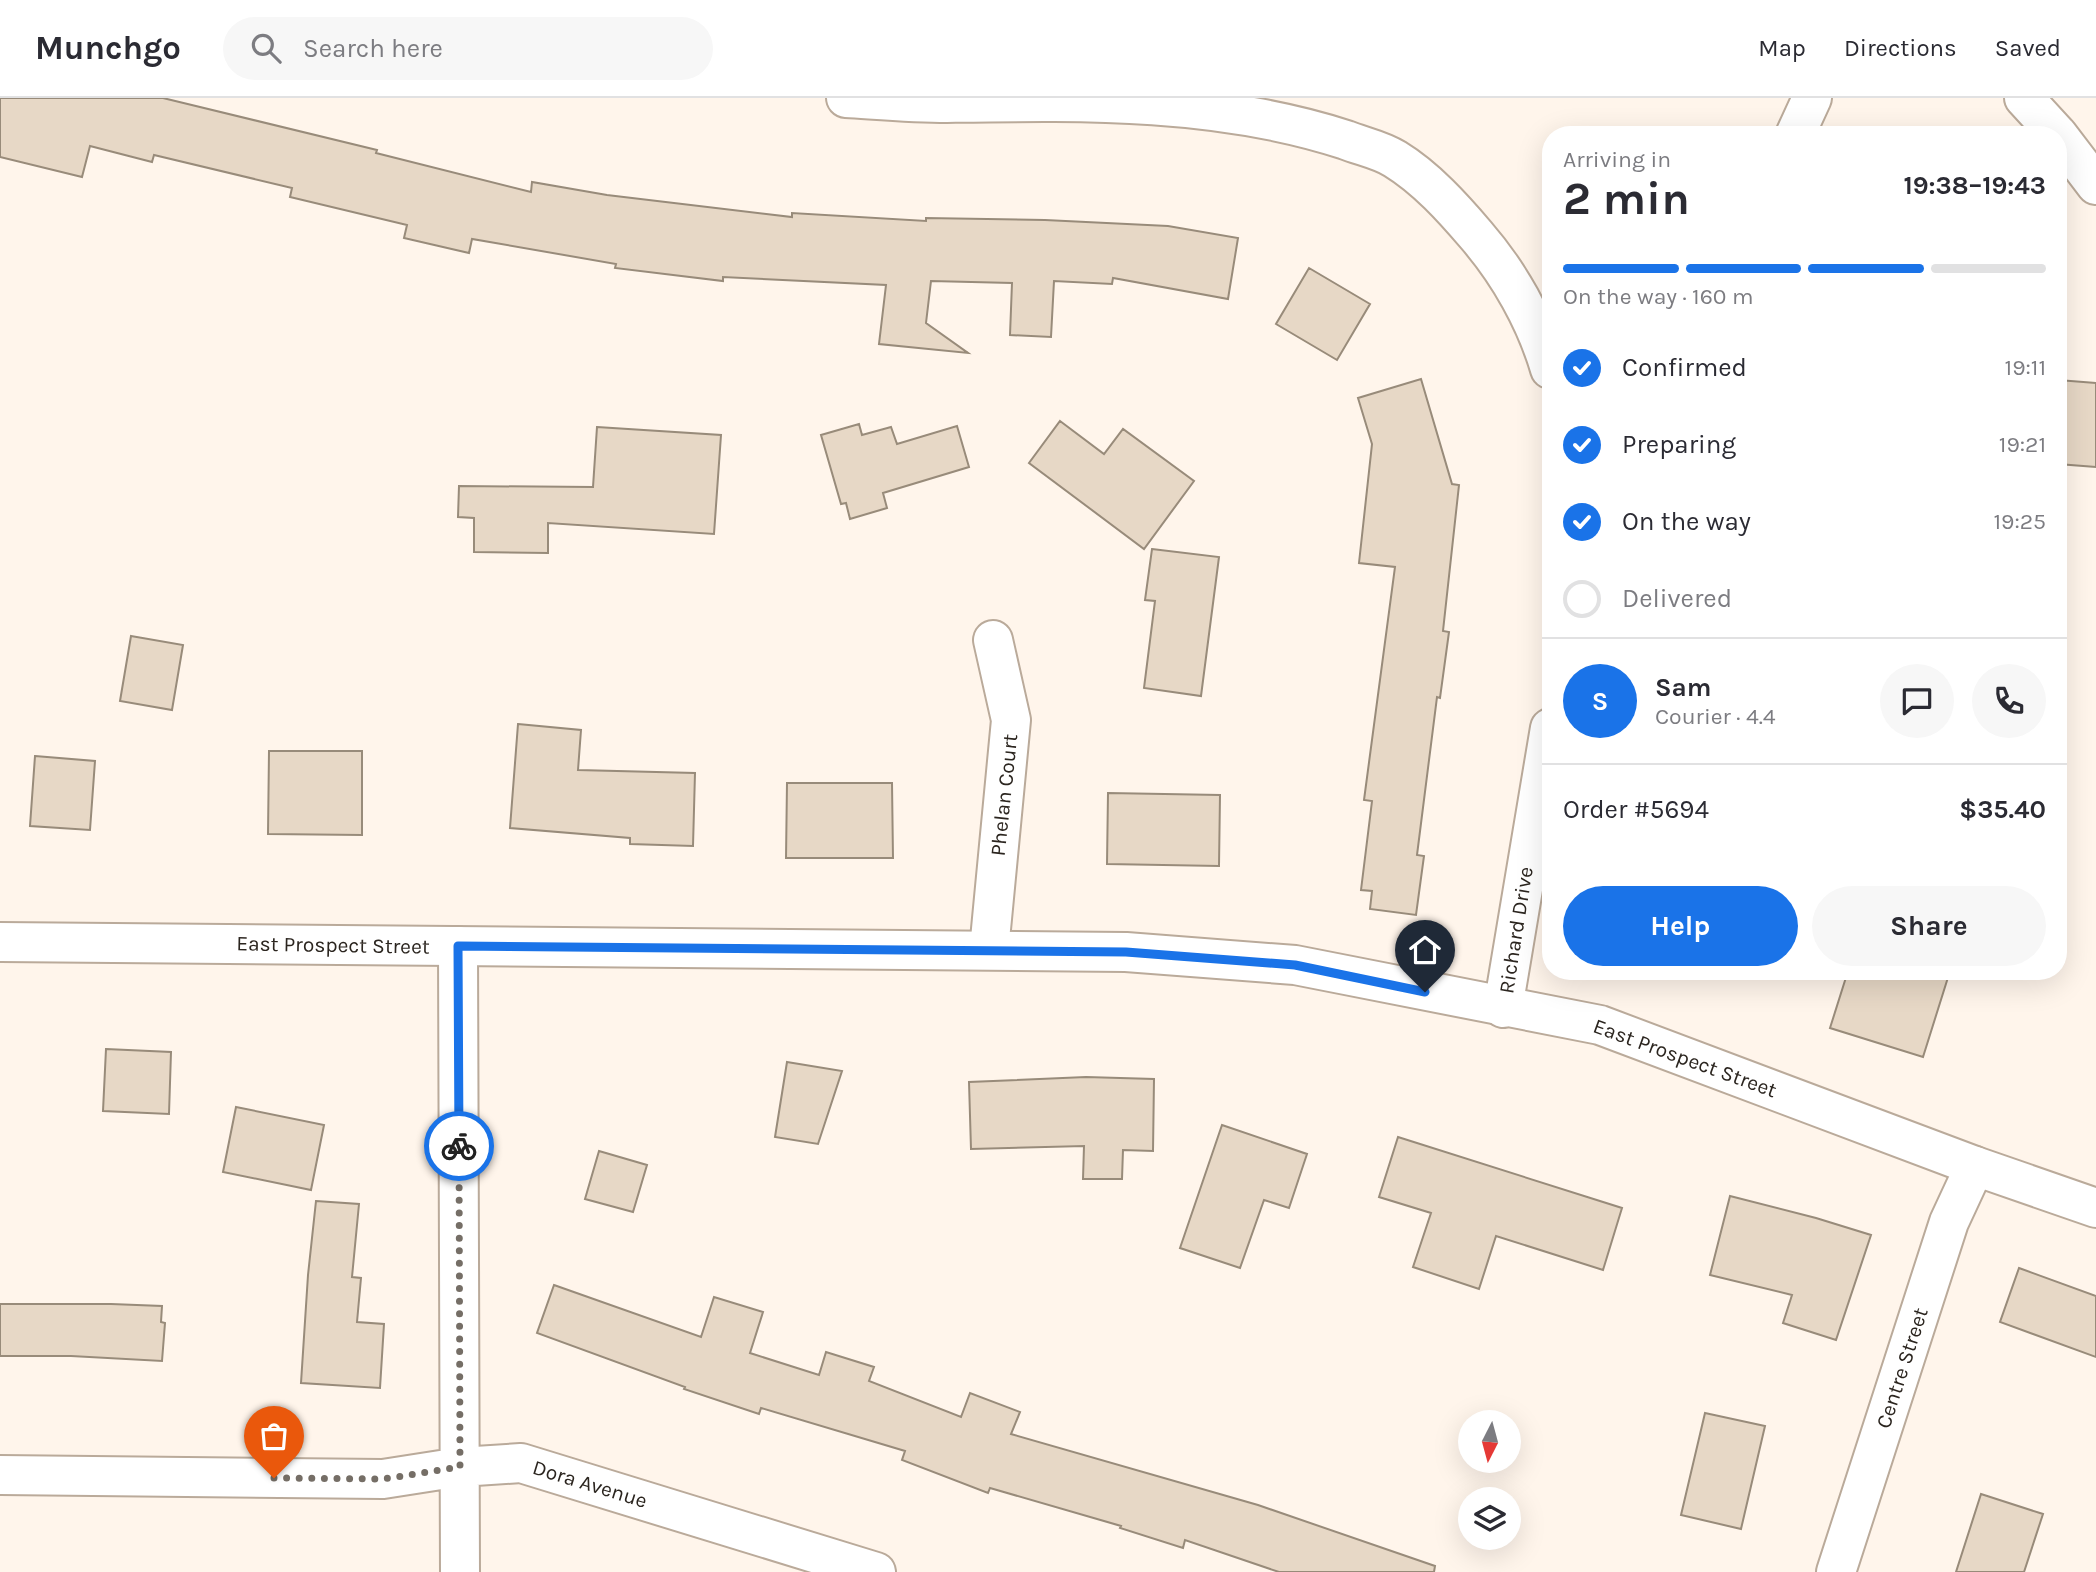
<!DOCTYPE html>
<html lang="en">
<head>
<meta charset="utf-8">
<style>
  :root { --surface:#fff; --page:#f7f7f7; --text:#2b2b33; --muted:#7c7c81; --line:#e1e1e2; --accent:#1a73e8 }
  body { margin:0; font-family:Karla,sans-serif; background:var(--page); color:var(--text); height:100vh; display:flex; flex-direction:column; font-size:26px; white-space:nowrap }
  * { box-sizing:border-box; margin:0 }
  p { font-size:23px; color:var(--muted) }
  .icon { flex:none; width:38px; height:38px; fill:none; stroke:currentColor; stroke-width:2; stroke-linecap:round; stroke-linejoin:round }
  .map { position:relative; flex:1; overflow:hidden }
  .drawer { position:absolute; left:1542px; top:28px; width:525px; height:854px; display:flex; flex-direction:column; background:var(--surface); border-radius:28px; box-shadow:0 7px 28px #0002 }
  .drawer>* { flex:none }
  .needle { width:46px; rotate:186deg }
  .controls { position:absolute; left:1458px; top:1312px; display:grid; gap:14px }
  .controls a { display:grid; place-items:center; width:63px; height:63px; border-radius:50%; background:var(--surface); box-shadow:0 7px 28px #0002; font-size:35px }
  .pin { position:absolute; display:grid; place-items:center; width:60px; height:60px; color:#fff; margin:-72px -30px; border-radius:50% 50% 50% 0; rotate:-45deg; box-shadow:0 0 7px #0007 }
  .pin .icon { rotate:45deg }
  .courier { position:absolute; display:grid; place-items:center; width:70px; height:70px; margin:-35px; border:5px solid #1a73e8; border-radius:50%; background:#fff; color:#222; box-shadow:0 2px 9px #0007 }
  .headline em { font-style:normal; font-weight:700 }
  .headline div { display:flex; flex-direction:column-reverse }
  .headline { display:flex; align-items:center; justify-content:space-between; height:119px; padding:0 21px }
  h1 { font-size:46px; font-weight:700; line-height:52px }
  .bar { display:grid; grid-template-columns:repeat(4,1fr); gap:10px 7px; align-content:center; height:84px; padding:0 21px }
  .bar i { height:9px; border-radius:5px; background:var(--line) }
  .bar .selected { background:var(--accent) }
  .bar p { grid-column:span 4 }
  .line { display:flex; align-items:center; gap:18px; padding:0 21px; border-top:2px solid var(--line) }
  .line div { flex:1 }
  .round { display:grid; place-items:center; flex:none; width:74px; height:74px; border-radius:37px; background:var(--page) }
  ol { padding:0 21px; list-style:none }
  li { display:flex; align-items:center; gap:21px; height:77px }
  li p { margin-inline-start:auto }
  li .icon { padding:7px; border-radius:50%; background:var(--accent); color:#fff; stroke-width:4 }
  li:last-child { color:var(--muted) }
  li i { width:38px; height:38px; border:4px solid var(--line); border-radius:50% }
  .primary-button { display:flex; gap:14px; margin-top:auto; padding:14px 21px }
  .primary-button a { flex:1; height:80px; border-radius:42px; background:var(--accent); color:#fff; font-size:28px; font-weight:700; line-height:80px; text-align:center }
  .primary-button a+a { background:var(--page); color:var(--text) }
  header { display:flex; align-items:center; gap:42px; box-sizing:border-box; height:98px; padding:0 35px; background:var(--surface); border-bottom:2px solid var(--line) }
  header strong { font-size:33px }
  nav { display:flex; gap:38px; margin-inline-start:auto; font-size:24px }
  .search { width:490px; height:63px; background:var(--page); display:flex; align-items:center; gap:18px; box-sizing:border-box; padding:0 24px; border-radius:38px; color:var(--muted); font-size:26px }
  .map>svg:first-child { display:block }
  .building { fill:#e7d8c6; stroke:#988b7a; stroke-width:2 }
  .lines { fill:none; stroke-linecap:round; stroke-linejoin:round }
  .minor-casing { stroke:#baaa9a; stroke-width:42 }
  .tertiary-casing { stroke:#baaa9a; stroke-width:42 }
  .minor { stroke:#fff; stroke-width:38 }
  .tertiary { stroke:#fff; stroke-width:38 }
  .done { stroke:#756e66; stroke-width:7; stroke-dasharray:0 12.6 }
  .route { stroke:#1a73e8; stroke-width:9 }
  .labels { text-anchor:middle; stroke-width:5; stroke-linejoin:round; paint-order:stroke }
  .street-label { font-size:21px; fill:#2b251f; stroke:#fff }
</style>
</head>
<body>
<header>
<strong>Munchgo</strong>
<div class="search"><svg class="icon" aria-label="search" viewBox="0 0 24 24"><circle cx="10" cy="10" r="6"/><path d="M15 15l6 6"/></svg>Search here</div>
<nav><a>Map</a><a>Directions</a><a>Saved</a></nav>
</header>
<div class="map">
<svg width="2096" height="1474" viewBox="0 0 2096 1474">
  <rect width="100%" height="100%" fill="#fff5eb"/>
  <path class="building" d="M 0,0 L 163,0 L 377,52 L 376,55 L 531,94 L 532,84 L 607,97 L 792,119 L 792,115 L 926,123 L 926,120 L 1045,122 L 1168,128 L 1238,140 L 1228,201 L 1113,180 L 1112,186 L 1054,183 L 1051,239 L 1010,237 L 1012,185 L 931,183 L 926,225 L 968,255 L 879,246 L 886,187 L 723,179 L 723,183 L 615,170 L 616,166 L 472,141 L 469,155 L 404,140 L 407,127 L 290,99 L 292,90 L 154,57 L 152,64 L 90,48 L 82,79 L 0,59 Z
    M 1309,170 L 1370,206 L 1337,262 L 1276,226 Z
    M 1421,281 L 1452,386 L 1459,387 L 1443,533 L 1449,534 L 1440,600 L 1437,599 L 1417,757 L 1424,758 L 1416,817 L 1370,811 L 1372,793 L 1361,792 L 1372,703 L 1364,702 L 1395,469 L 1359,465 L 1372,346 L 1358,300 Z
    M 2058,282 L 2096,285 L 2096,369 L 2058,366 Z
    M 1060,323 L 1104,356 L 1123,331 L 1194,383 L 1144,451 L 1029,365 Z
    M 859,326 L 862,337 L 891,329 L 897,346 L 957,328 L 969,369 L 883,395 L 887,410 L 850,421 L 846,405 L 841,406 L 821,337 Z
    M 597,329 L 721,337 L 714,436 L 548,425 L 548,455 L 474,454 L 474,420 L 458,419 L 459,388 L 593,389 Z
    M 1152,451 L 1219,459 L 1201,598 L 1144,590 L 1155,503 L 1145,502 Z
    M 131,538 L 183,547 L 172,612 L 120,603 Z
    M 518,626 L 581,632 L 578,672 L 695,675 L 693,748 L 630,746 L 630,740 L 510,730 Z
    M 269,653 L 362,653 L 362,737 L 268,736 Z
    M 35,658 L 95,663 L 90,732 L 30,728 Z
    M 787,685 L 892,685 L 893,760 L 786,760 Z
    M 1108,695 L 1220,697 L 1219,768 L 1107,766 Z
    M 1848,873 L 1950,873 L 1923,959 L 1830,930 Z
    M 106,951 L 171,954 L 169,1016 L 103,1013 Z
    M 787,964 L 842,973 L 818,1046 L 775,1039 Z
    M 1086,979 L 1154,981 L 1153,1053 L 1123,1052 L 1122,1081 L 1083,1081 L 1084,1048 L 971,1051 L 969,984 Z
    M 236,1009 L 324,1027 L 311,1092 L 223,1074 Z
    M 1222,1027 L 1307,1056 L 1289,1110 L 1264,1102 L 1240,1170 L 1180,1150 Z
    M 1398,1039 L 1622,1110 L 1603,1172 L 1496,1138 L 1479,1191 L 1413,1169 L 1431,1115 L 1379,1099 Z
    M 599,1053 L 647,1067 L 633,1114 L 585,1101 Z
    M 1730,1098 L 1816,1120 L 1871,1137 L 1836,1242 L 1783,1225 L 1792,1197 L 1710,1177 Z
    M 316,1103 L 359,1106 L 352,1179 L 361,1180 L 357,1224 L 384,1226 L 380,1290 L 301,1285 L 308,1177 Z
    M 2019,1170 L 2096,1198 L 2096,1259 L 2000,1224 Z
    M 554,1187 L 701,1239 L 714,1199 L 763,1214 L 750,1255 L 819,1277 L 826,1254 L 874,1269 L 869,1283 L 961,1319 L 970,1295 L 1020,1314 L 1011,1336 L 1258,1407 L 1435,1468 L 1434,1474 L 1279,1474 L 1185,1442 L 1183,1450 L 1120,1430 L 1121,1428 L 990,1390 L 988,1395 L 902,1362 L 905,1353 L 761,1310 L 759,1316 L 684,1291 L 685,1289 L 537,1235 Z
    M 0,1206 L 111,1206 L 162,1208 L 161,1224 L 165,1225 L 162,1263 L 71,1258 L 0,1258 Z
    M 1705,1315 L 1765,1328 L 1741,1431 L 1681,1417 Z
    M 1981,1396 L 2043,1416 L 2024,1474 L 1956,1474 Z"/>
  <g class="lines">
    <defs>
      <path id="minor" d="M 846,0 C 879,2 913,5 947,5 C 1081,3 1218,0 1346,42 C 1361,48 1381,52 1395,61 C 1426,80 1453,110 1476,137 C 1509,175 1536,223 1550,271
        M 2024,0 L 2058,37
        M 1795,37 L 1812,0
        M 2058,37 L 2096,87
        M 458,848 L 460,1474
        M 989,852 L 1011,622 L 993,542
        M 1503,910 L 1550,630
        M 0,1377 L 383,1381 L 460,1369 L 521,1365 L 876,1474
        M 1836,1474 L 1949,1124 L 1975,1068"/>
      <path id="tertiary" d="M 0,844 L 1126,854 L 1295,867 L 1600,927 L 1975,1068 L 2096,1110"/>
    </defs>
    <use href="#minor" class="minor-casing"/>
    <use href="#tertiary" class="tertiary-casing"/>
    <use href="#minor" class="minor"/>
    <use href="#tertiary" class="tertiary"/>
  </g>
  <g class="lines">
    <path class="done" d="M 274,1380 L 383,1381 L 460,1369 L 459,1048"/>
    <path class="route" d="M 459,1048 L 458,848 L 1126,854 L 1295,867 L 1425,894"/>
  </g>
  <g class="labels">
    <g class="street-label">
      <text transform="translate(1004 697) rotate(-84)" y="7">Phelan Court</text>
      <text transform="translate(1516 832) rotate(-81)" y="7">Richard Drive</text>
      <text transform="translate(333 847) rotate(1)" y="7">East Prospect Street</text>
      <text transform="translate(1685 960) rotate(20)" y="7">East Prospect Street</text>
      <text transform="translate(1902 1270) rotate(-72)" y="7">Centre Street</text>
      <text transform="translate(590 1386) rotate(17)" y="7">Dora Avenue</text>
    </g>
  </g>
</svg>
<div class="controls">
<a><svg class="needle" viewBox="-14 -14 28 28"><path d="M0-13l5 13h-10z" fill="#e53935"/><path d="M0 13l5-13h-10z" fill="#7c7c81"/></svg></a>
<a><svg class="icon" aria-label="layers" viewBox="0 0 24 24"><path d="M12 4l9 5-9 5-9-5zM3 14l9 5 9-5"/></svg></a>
</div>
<div class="pin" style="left:274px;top:1380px;background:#ea580c"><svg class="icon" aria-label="bag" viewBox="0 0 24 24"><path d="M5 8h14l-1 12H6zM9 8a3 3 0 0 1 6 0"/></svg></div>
<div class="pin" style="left:1425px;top:894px;background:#1f2937"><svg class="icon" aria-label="home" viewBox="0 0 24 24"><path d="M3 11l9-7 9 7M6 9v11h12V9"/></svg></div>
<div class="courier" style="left:459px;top:1048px"><svg class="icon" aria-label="bike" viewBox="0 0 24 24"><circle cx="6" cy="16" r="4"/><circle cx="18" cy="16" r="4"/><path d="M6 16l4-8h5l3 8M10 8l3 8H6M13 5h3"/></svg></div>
<section class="drawer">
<div class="headline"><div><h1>2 min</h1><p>Arriving in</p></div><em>19:38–19:43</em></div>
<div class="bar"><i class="selected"></i><i class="selected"></i><i class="selected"></i><i></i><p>On the way · 160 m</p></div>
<ol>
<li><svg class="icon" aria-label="check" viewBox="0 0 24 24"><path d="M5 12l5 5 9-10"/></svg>Confirmed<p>19:11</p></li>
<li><svg class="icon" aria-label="check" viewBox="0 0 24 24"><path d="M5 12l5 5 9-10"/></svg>Preparing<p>19:21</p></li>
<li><svg class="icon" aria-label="check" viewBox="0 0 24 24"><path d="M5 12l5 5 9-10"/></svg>On the way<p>19:25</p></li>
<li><i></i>Delivered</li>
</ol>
<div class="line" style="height:126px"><b class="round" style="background:var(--accent);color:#fff">S</b><div><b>Sam</b><p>Courier · 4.4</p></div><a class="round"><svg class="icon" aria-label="chat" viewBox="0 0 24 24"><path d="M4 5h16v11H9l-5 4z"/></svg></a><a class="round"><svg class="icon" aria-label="phone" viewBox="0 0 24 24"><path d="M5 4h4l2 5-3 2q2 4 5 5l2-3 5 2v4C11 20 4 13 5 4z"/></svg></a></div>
<div class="line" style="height:91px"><div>Order #5694</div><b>$35.40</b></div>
<div class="primary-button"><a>Help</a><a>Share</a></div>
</section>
</div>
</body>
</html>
